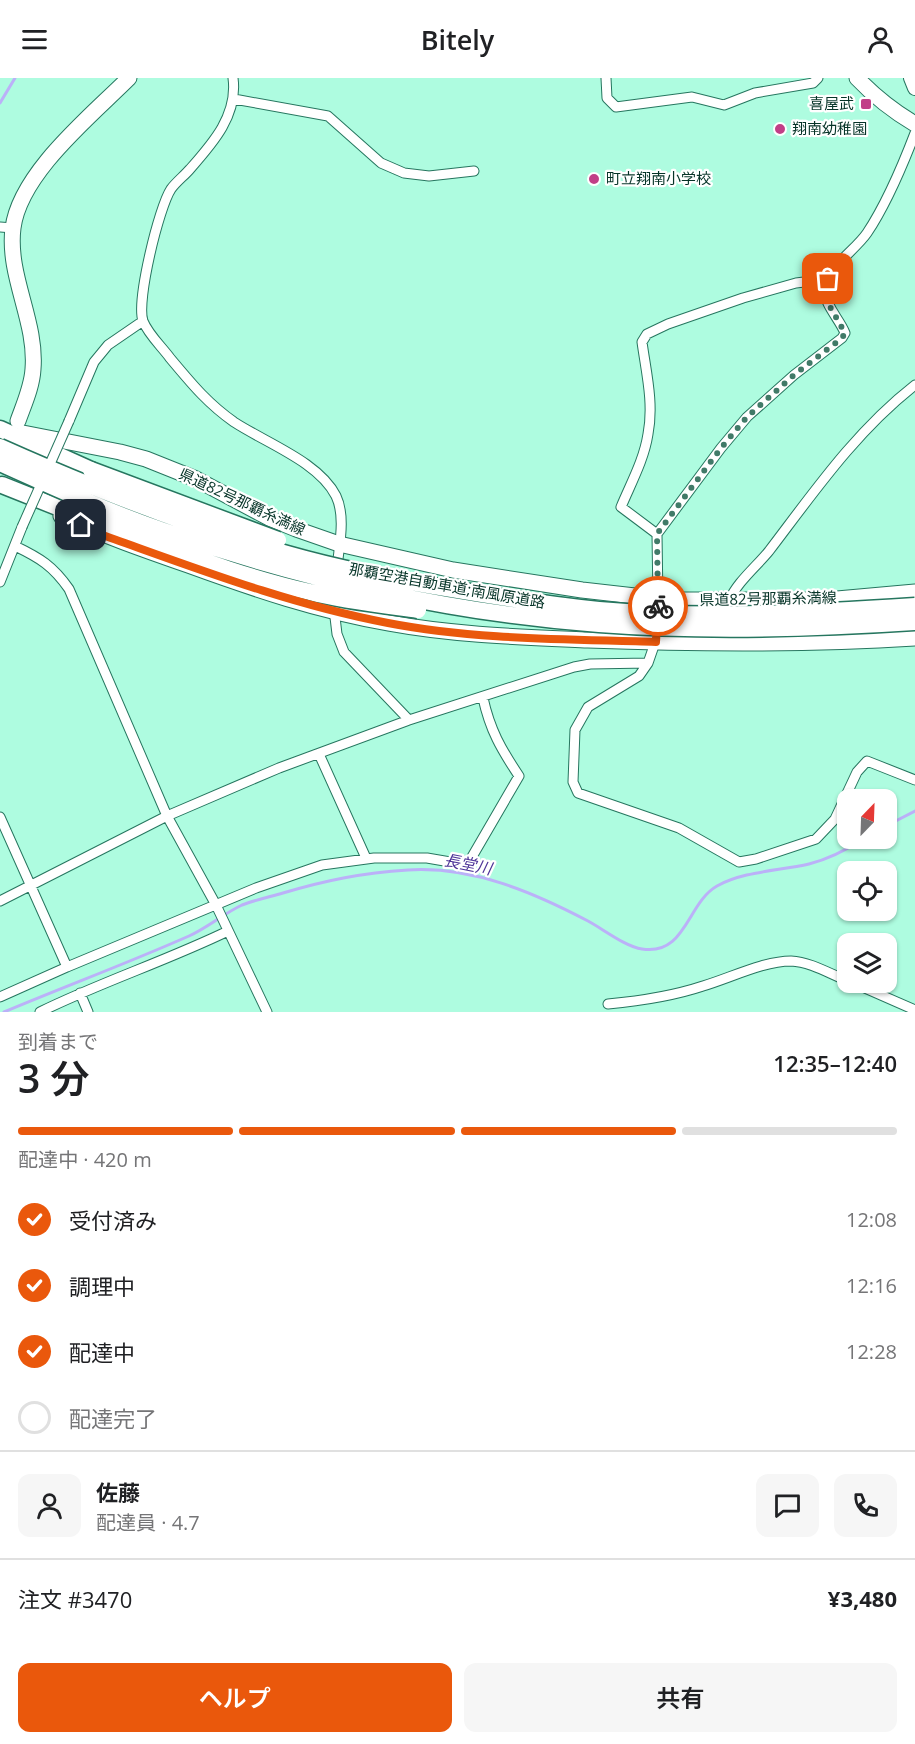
<!DOCTYPE html>
<html lang="ja">
<head>
<meta charset="utf-8">
<style>
  :root { --surface:#fff; --page:#f6f6f6; --text:#202124; --muted:#757577; --line:#e0e0e0; --accent:#ea580c }
  body { margin:0; font-family:"Open Sans","Noto Sans JP",sans-serif; background:var(--page); color:var(--text); height:100vh; display:flex; flex-direction:column; font-size:22px; white-space:nowrap }
  * { box-sizing:border-box; margin:0 }
  p { font-size:20px; color:var(--muted) }
  .icon { flex:none; width:33px; height:33px; fill:none; stroke:currentColor; stroke-width:2; stroke-linecap:round; stroke-linejoin:round }
  .map { position:relative; height:934px; overflow:hidden }
  .details { display:flex; flex-direction:column; background:var(--surface); flex:1 }
  .details>* { flex:none }
  .needle { width:39px; rotate:23deg }
  .fabs { position:absolute; left:837px; top:711px; display:grid; gap:12px }
  .fabs a { display:grid; place-items:center; width:60px; height:60px; border-radius:12px; background:var(--surface); box-shadow:0 2px 4px #0004; font-size:30px }
  .pin { position:absolute; display:grid; place-items:center; width:51px; height:51px; color:#fff; margin:-26px; border-radius:12px; box-shadow:0 3px 9px #0006 }
  .courier { position:absolute; display:grid; place-items:center; width:60px; height:60px; margin:-30px; border:4px solid #ea580c; border-radius:50%; background:#fff; color:#222; box-shadow:0 2px 8px #0007 }
  .overview em { font-style:normal; font-weight:600 }
  .overview div { display:flex; flex-direction:column-reverse }
  .overview { display:flex; align-items:center; justify-content:space-between; height:102px; padding:0 18px }
  h1 { font-size:39px; font-weight:600; line-height:45px }
  .bar { display:grid; grid-template-columns:repeat(4,1fr); gap:9px 6px; align-content:center; height:72px; padding:0 18px }
  .bar i { height:8px; border-radius:4px; background:var(--line) }
  .bar .on { background:var(--accent) }
  .bar p { grid-column:span 4 }
  .line { display:flex; align-items:center; gap:15px; padding:0 18px; border-top:2px solid var(--line) }
  .line div { flex:1 }
  .round { display:grid; place-items:center; flex:none; width:63px; height:63px; border-radius:12px; background:var(--page) }
  ol { padding:0 18px; list-style:none }
  li { display:flex; align-items:center; gap:18px; height:66px }
  li p { margin-inline-start:auto }
  li .icon { padding:6px; border-radius:50%; background:var(--accent); color:#fff; stroke-width:4 }
  li:last-child { color:var(--muted) }
  li i { width:33px; height:33px; border:3px solid var(--line); border-radius:50% }
  .action { display:flex; gap:12px; margin-top:auto; padding:12px 18px }
  .action a { flex:1; height:69px; border-radius:12px; background:var(--accent); color:#fff; font-size:24px; font-weight:600; line-height:69px; text-align:center }
  .action a+a { background:var(--page); color:var(--text) }
  header { display:flex; justify-content:space-between; align-items:center; height:78px; padding:0 18px; background:var(--surface); font-size:27px; font-weight:600 }
  .map>svg:first-child { display:block }
  .lines { fill:none; stroke-linecap:round; stroke-linejoin:round }
  .stream { stroke:#bbb1f8; stroke-width:3 }
  .minor-casing { stroke:#26765f; stroke-width:11 }
  .secondary-casing { stroke:#26765f; stroke-width:16 }
  .primary-casing { stroke:#26765f; stroke-width:17 }
  .motorway-casing { stroke:#26765f; stroke-width:19 }
  .minor { stroke:#fff; stroke-width:9 }
  .secondary { stroke:#fff; stroke-width:14 }
  .primary { stroke:#fff; stroke-width:15 }
  .motorway { stroke:#fff; stroke-width:16 }
  .minor-bridge-casing { stroke:#26765f; stroke-width:11; stroke-linecap:butt }
  .motorway-bridge-casing { stroke:#26765f; stroke-width:19; stroke-linecap:butt }
  .minor-bridge { stroke:#fff; stroke-width:9 }
  .motorway-bridge { stroke:#fff; stroke-width:16 }
  .done { stroke:#417a68; stroke-width:6; stroke-dasharray:0 10.8 }
  .route { stroke:#ea580c; stroke-width:8 }
  .poi-dot { fill:#c13f87; stroke:#fff; stroke-width:2 }
  .labels { text-anchor:middle; stroke-width:4.5; stroke-linejoin:round; paint-order:stroke }
  .poi-label { font-size:15px; fill:#063428; stroke:#fff; text-anchor:start }
  .street-label { font-size:15px; fill:#063428; stroke:#fff }
  .water-label { font-size:16px; font-style:italic; fill:#4e3498; stroke:#fff }
</style>
</head>
<body>
<header><svg class="icon" aria-label="menu" viewBox="0 0 24 24"><path d="M4 6h16M4 12h16M4 18h16"/></svg>Bitely<svg class="icon" aria-label="person" viewBox="0 0 24 24"><circle cx="12" cy="8" r="4"/><path d="M4 21q1-7 8-7t8 7"/></svg></header>
<div class="map">
<svg width="915" height="934" viewBox="0 0 915 934">
  <rect width="100%" height="100%" fill="#aefce0"/>
  <g class="lines">
    <path class="stream" d="M 0,25 L 15,0
      M 886,748 L 915,733
      M 4,934 C 66,908 128,885 189,858 C 207,850 223,836 242,827 C 255,822 269,819 283,815 C 327,802 362,795 408,792 C 472,788 533,814 588,843 C 603,851 626,869 642,871 C 686,878 687,825 717,808 C 744,793 779,793 809,786 C 829,781 848,771 865,760"/>
    <defs>
      <path id="minor" d="M 233,0 C 238,37 213,65 190,91 C 184,98 176,104 171,111 C 159,129 136,223 143,243 C 148,256 162,269 170,280 C 191,305 207,325 234,344 C 266,365 319,384 336,418 C 346,439 339,468 337,490
        M 606,0 L 607,20 L 616,29 L 692,19 L 724,27 L 755,15 L 813,5 L 818,0
        M 234,21 L 328,38 L 381,85 L 404,95 L 429,98 L 474,93
        M 0,149 L 13,150
        M 69,343 L 94,284 L 108,267 L 143,243
        M 657,456 L 621,429 C 631,405 644,382 648,356 C 654,325 646,294 642,264 L 647,256 L 668,246 L 743,220 L 796,205 L 828,201
        M 15,468 C 40,480 53,488 69,511 L 167,738 L 216,827 L 267,934
        M 0,504 L 22,449
        M 729,523 C 737,504 756,489 769,473 C 814,414 856,353 915,307
        M 658,524 L 657,456 L 721,370 L 747,339 L 794,297 L 842,260 L 845,255 C 840,242 825,227 825,214 C 826,189 854,174 867,155 C 887,125 902,89 915,55
        M 334,531 L 337,556 L 344,574 L 409,642
        M 656,562 L 648,585 L 639,598 L 588,629 L 575,652 L 573,704 L 578,715 L 679,750 L 739,784 L 756,781 L 816,761 L 835,741 L 857,694 L 867,683 L 915,702
        M 319,676 L 366,780
        M 0,739 L 67,889
        M 0,823 L 167,738 L 279,690 L 409,642 L 574,589 L 590,586 L 648,585
        M 851,904 L 915,932
        M 80,915 L 88,934
        M 0,919 L 67,889 L 256,810 L 322,787 L 374,780 L 427,780 L 462,786 L 469,784 L 519,698 C 501,671 490,652 483,620
        M 608,926 C 640,923 673,918 703,908 C 730,900 764,883 791,883 C 811,884 830,896 848,903
        M 40,934 C 101,904 166,883 228,853"/>
      <path id="secondary" d="M 911,0 L 915,10"/>
      <path id="primary" d="M 857,0 C 875,19 893,33 915,46
        M 18,343 C 24,326 32,309 33,291 C 37,243 7,198 13,150 C 20,95 91,38 129,0
        M 23,355 L 120,374 L 146,381 L 196,401 L 269,440 L 296,451 L 339,466 L 453,492 L 582,512 L 670,522 L 826,522 L 915,514
        M 61,438 C 102,457 145,472 188,487 C 254,511 319,533 389,545 C 454,557 521,559 588,562 C 697,566 806,567 915,560"/>
      <path id="motorway" d="M 0,351 L 91,392
        M 2,407 L 100,446"/>
    </defs>
    <use href="#minor" class="minor-casing"/>
    <use href="#secondary" class="secondary-casing"/>
    <use href="#primary" class="primary-casing"/>
    <use href="#motorway" class="motorway-casing"/>
    <use href="#minor" class="minor"/>
    <use href="#secondary" class="secondary"/>
    <use href="#primary" class="primary"/>
    <use href="#motorway" class="motorway"/>
    <defs>
      <path id="minor-bridge" d="M 22,449 L 69,343"/>
      <path id="motorway-bridge" d="M 0,369 C 94,411 188,448 287,476 C 343,492 401,503 458,512 C 505,520 552,527 599,532 C 704,541 810,535 915,528
        M 0,385 C 53,409 106,433 161,452 C 302,501 450,535 599,546 C 704,554 810,551 915,544
        M 91,392 L 278,462
        M 100,446 C 169,470 238,498 310,514 C 345,523 382,527 418,532"/>
    </defs>
    <use href="#minor-bridge" class="minor-bridge-casing"/>
    <use href="#motorway-bridge" class="motorway-bridge-casing"/>
    <use href="#minor-bridge" class="minor-bridge"/>
    <use href="#motorway-bridge" class="motorway-bridge"/>
  </g>
  <g class="lines">
    <path class="done" d="M 658,528 L 657,456 L 721,370 L 747,339 L 794,297 L 842,260 L 845,255 L 825,220 L 828,201"/>
    <path class="route" d="M 81,447 L 97,455 C 193,489 288,526 388,545 C 476,562 567,561 656,564 L 658,528"/>
  </g>
  <g class="poi-dot">
    <rect x="860" y="20" width="12" height="12" rx="3"/>
    <circle cx="780" cy="51" r="6"/>
    <circle cx="594" cy="101" r="6"/>
  </g>
  <g class="labels">
    <g class="poi-label">
      <text x="854" y="31" text-anchor="end">喜屋武</text>
      <text x="792" y="56">翔南幼稚園</text>
      <text x="606" y="106">町立翔南小学校</text>
    </g>
    <g class="street-label">
      <text transform="translate(242 424) rotate(25)" y="5">県道82号那覇糸満線</text>
      <text transform="translate(447 508) rotate(10)" y="5">那覇空港自動車道;南風原道路</text>
      <text transform="translate(768 521) rotate(-1)" y="5">県道82号那覇糸満線</text>
    </g>
    <g class="water-label">
      <text transform="translate(468 786) rotate(11)" y="6">長堂川</text>
    </g>
  </g>
</svg>
<div class="fabs">
<a><svg class="needle" viewBox="-14 -14 28 28"><path d="M0-13l5 13h-10z" fill="#e53935"/><path d="M0 13l5-13h-10z" fill="#757577"/></svg></a>
<a><svg class="icon" aria-label="locate" viewBox="0 0 24 24"><circle cx="12" cy="12" r="6"/><path d="M12 2v4M12 18v4M2 12h4M18 12h4"/></svg></a>
<a><svg class="icon" aria-label="layers" viewBox="0 0 24 24"><path d="M12 4l9 5-9 5-9-5zM3 14l9 5 9-5"/></svg></a>
</div>
<div class="pin" style="left:828px;top:201px;background:#ea580c"><svg class="icon" aria-label="bag" viewBox="0 0 24 24"><path d="M5 8h14l-1 12H6zM9 8a3 3 0 0 1 6 0"/></svg></div>
<div class="pin" style="left:81px;top:447px;background:#1f2937"><svg class="icon" aria-label="home" viewBox="0 0 24 24"><path d="M3 11l9-7 9 7M6 9v11h12V9"/></svg></div>
<div class="courier" style="left:658px;top:528px"><svg class="icon" aria-label="bike" viewBox="0 0 24 24"><circle cx="6" cy="16" r="4"/><circle cx="18" cy="16" r="4"/><path d="M6 16l4-8h5l3 8M10 8l3 8H6M13 5h3"/></svg></div>
</div>
<section class="details">
<div class="overview"><div><h1>3 分</h1><p>到着まで</p></div><em>12:35–12:40</em></div>
<div class="bar"><i class="on"></i><i class="on"></i><i class="on"></i><i></i><p>配達中 · 420 m</p></div>
<ol>
<li><svg class="icon" aria-label="check" viewBox="0 0 24 24"><path d="M5 12l5 5 9-10"/></svg>受付済み<p>12:08</p></li>
<li><svg class="icon" aria-label="check" viewBox="0 0 24 24"><path d="M5 12l5 5 9-10"/></svg>調理中<p>12:16</p></li>
<li><svg class="icon" aria-label="check" viewBox="0 0 24 24"><path d="M5 12l5 5 9-10"/></svg>配達中<p>12:28</p></li>
<li><i></i>配達完了</li>
</ol>
<div class="line" style="height:108px"><a class="round"><svg class="icon" aria-label="person" viewBox="0 0 24 24"><circle cx="12" cy="8" r="4"/><path d="M4 21q1-7 8-7t8 7"/></svg></a><div><b>佐藤</b><p>配達員 · 4.7</p></div><a class="round"><svg class="icon" aria-label="chat" viewBox="0 0 24 24"><path d="M4 5h16v11H9l-5 4z"/></svg></a><a class="round"><svg class="icon" aria-label="phone" viewBox="0 0 24 24"><path d="M5 4h4l2 5-3 2q2 4 5 5l2-3 5 2v4C11 20 4 13 5 4z"/></svg></a></div>
<div class="line" style="height:78px"><div>注文 #3470</div><b>¥3,480</b></div>
<div class="action"><a>ヘルプ</a><a>共有</a></div>
</section>
</body>
</html>
